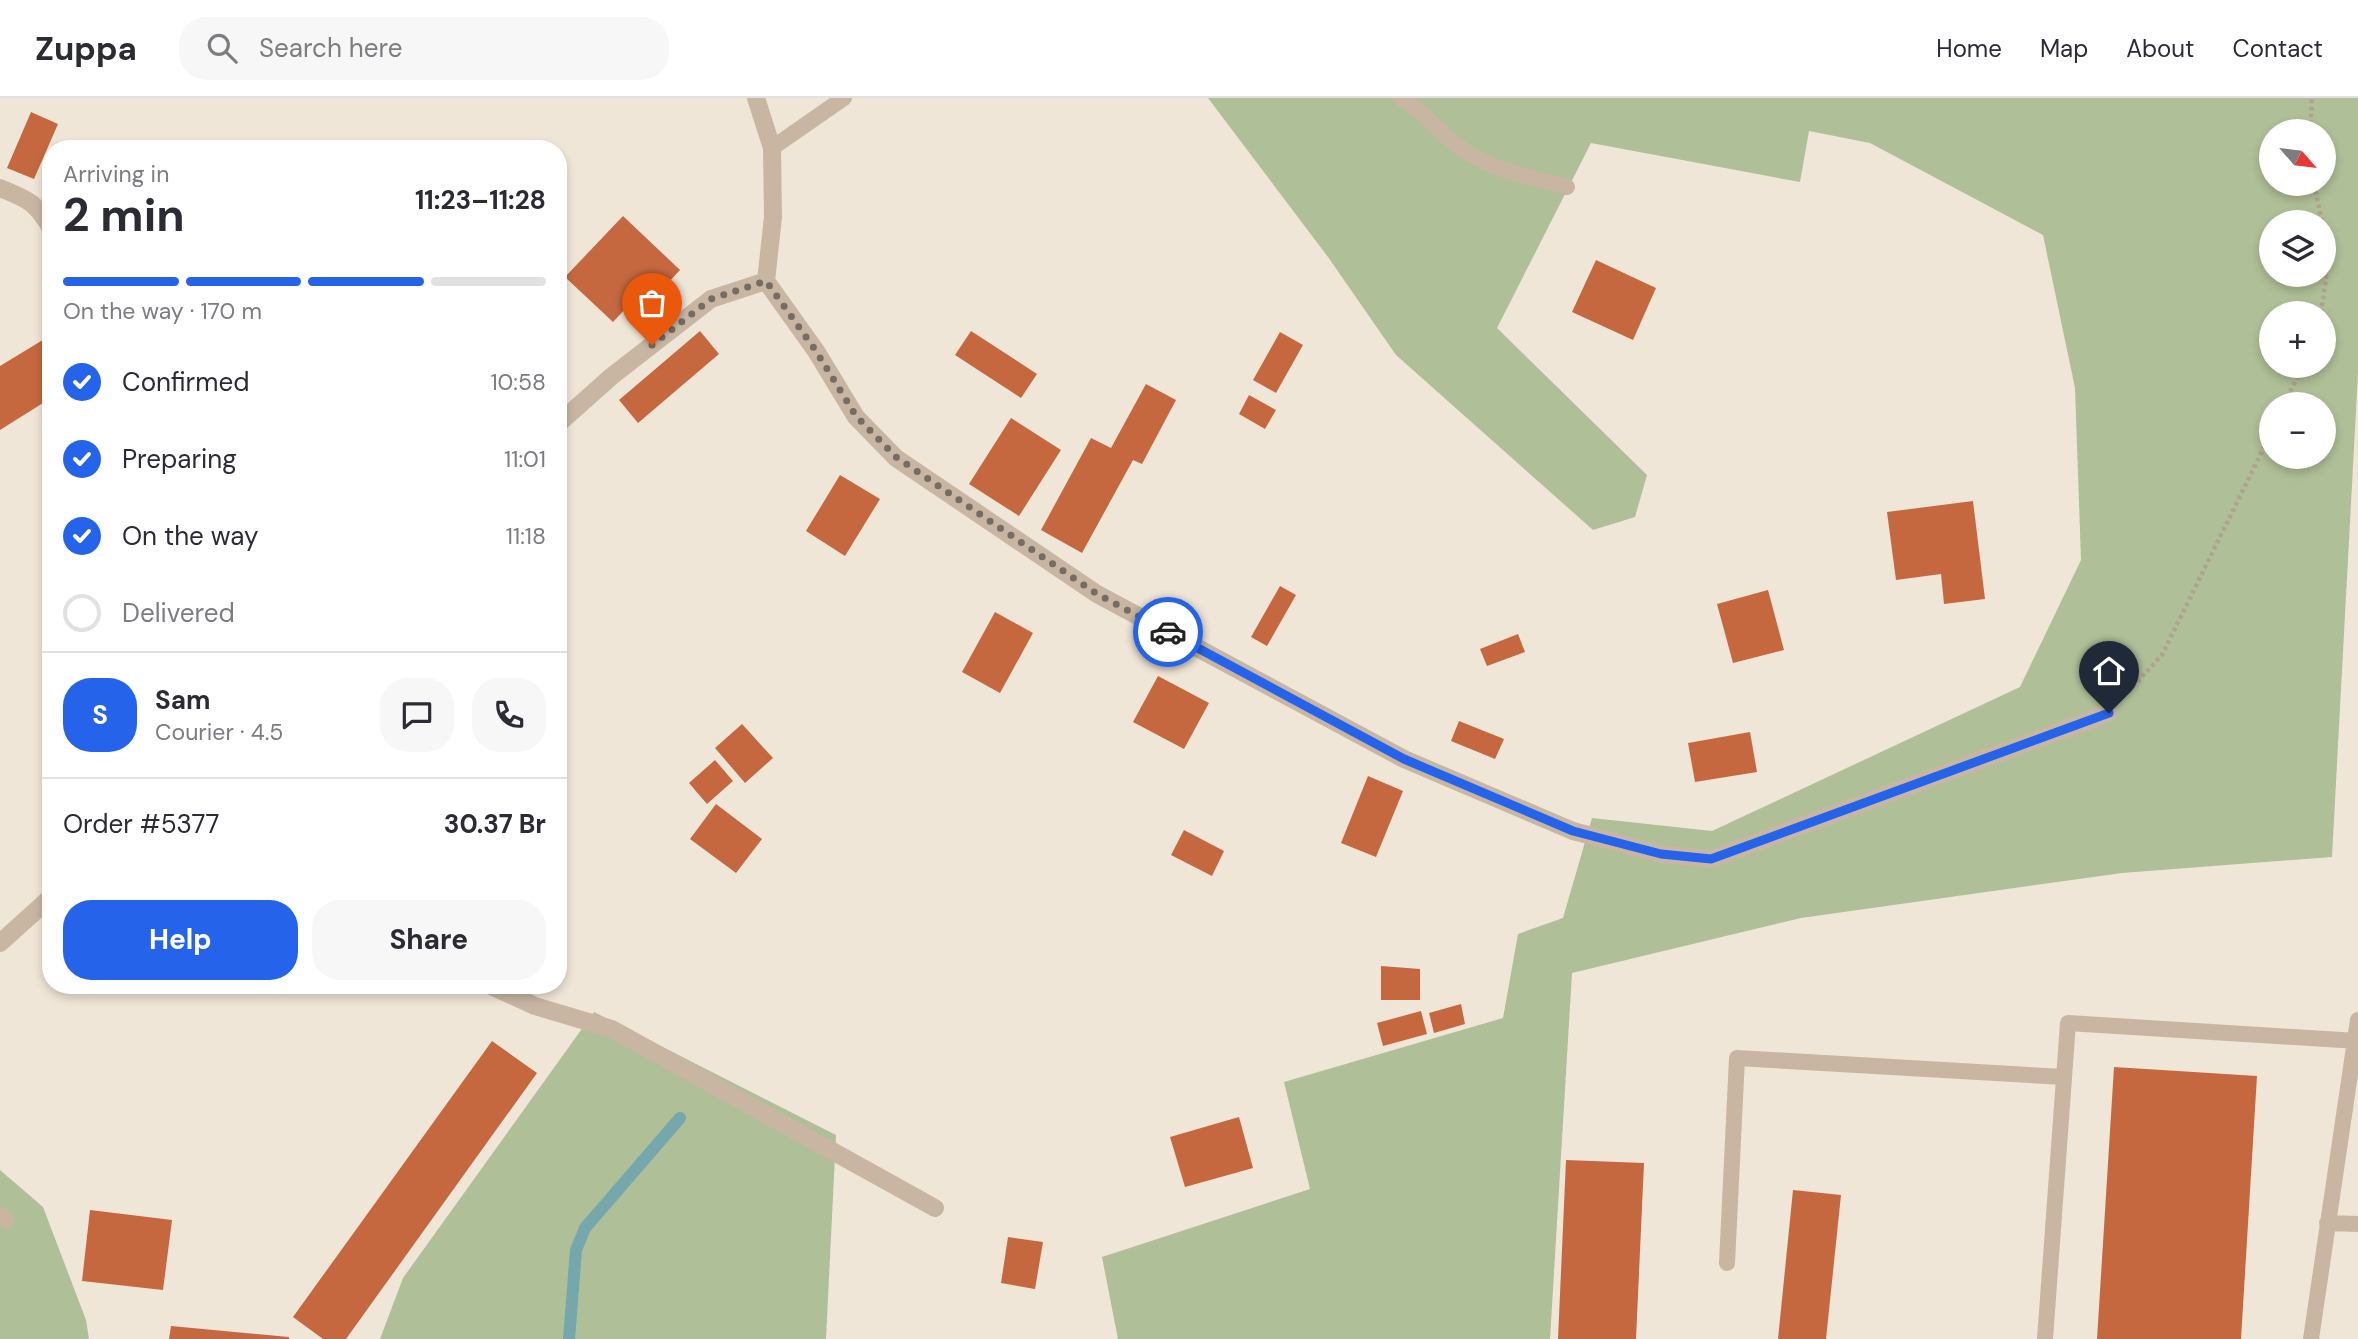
<!DOCTYPE html>
<html lang="en">
<head>
<meta charset="utf-8">
<style>
  :root { --surface:#fff; --page:#f7f7f7; --text:#2b2b33; --muted:#7c7c81; --line:#e1e1e2; --accent:#2563eb }
  body { margin:0; font-family:"DM Sans",sans-serif; background:var(--page); color:var(--text); height:100vh; display:flex; flex-direction:column; font-size:26px; white-space:nowrap }
  * { box-sizing:border-box; margin:0 }
  p { font-size:23px; color:var(--muted) }
  .icon { flex:none; width:38px; height:38px; fill:none; stroke:currentColor; stroke-width:2; stroke-linecap:round; stroke-linejoin:round }
  .map { position:relative; flex:1; overflow:hidden }
  .panel { position:absolute; left:42px; top:42px; width:525px; height:854px; display:flex; flex-direction:column; background:var(--surface); border-radius:28px; box-shadow:0 4px 10px #0003 }
  .panel>* { flex:none }
  .needle { width:46px; rotate:118deg }
  .fabs { position:absolute; left:2259px; top:21px; display:grid; gap:14px }
  .fabs a { display:grid; place-items:center; width:77px; height:77px; border-radius:50%; background:var(--surface); box-shadow:0 4px 10px #0003; font-size:35px }
  .pin { position:absolute; display:grid; place-items:center; width:60px; height:60px; color:#fff; margin:-72px -30px; border-radius:50% 50% 50% 0; rotate:-45deg; box-shadow:0 0 7px #0007 }
  .pin .icon { rotate:45deg }
  .courier { position:absolute; display:grid; place-items:center; width:70px; height:70px; margin:-35px; border:5px solid #2563eb; border-radius:50%; background:#fff; color:#222; box-shadow:0 2px 9px #0007 }
  .headline em { font-style:normal; font-weight:700 }
  .headline div { display:flex; flex-direction:column-reverse }
  .headline { display:flex; align-items:center; justify-content:space-between; height:119px; padding:0 21px }
  h1 { font-size:46px; font-weight:700; line-height:52px }
  .bar { display:grid; grid-template-columns:repeat(4,1fr); gap:10px 7px; align-content:center; height:84px; padding:0 21px }
  .bar i { height:9px; border-radius:5px; background:var(--line) }
  .bar .selected { background:var(--accent) }
  .bar p { grid-column:span 4 }
  .line { display:flex; align-items:center; gap:18px; padding:0 21px; border-top:2px solid var(--line) }
  .line div { flex:1 }
  .round { display:grid; place-items:center; flex:none; width:74px; height:74px; border-radius:28px; background:var(--page) }
  ol { padding:0 21px; list-style:none }
  li { display:flex; align-items:center; gap:21px; height:77px }
  li p { margin-inline-start:auto }
  li .icon { padding:7px; border-radius:50%; background:var(--accent); color:#fff; stroke-width:4 }
  li:last-child { color:var(--muted) }
  li i { width:38px; height:38px; border:4px solid var(--line); border-radius:50% }
  .primary-button { display:flex; gap:14px; margin-top:auto; padding:14px 21px }
  .primary-button a { flex:1; height:80px; border-radius:28px; background:var(--accent); color:#fff; font-size:28px; font-weight:700; line-height:80px; text-align:center }
  .primary-button a+a { background:var(--page); color:var(--text) }
  header { display:flex; align-items:center; gap:42px; box-sizing:border-box; height:98px; padding:0 35px; background:var(--surface); border-bottom:2px solid var(--line) }
  header strong { font-size:33px }
  nav { display:flex; gap:38px; margin-inline-start:auto; font-size:24px }
  .search { width:490px; height:63px; background:var(--page); display:flex; align-items:center; gap:18px; box-sizing:border-box; padding:0 24px; border-radius:28px; color:var(--muted); font-size:26px }
  .map>svg:first-child { display:block }
  .green { fill:#afbf97; fill-rule:evenodd }
  .lines { fill:none; stroke-linecap:round; stroke-linejoin:round }
  .stream { stroke:#76a7ad; stroke-width:12 }
  .building { fill:#c56840 }
  .path { stroke:#b3a08e; stroke-width:4.5; stroke-dasharray:3.5 3.5; stroke-linecap:butt }
  .lane { stroke:#c8b6a3; stroke-width:16 }
  .street { stroke:#c8b6a3; stroke-width:18 }
  .done { stroke:#756c63; stroke-width:7; stroke-dasharray:0 12.6 }
  .route { stroke:#2563eb; stroke-width:9 }
</style>
</head>
<body>
<header>
<strong>Zuppa</strong>
<div class="search"><svg class="icon" aria-label="search" viewBox="0 0 24 24"><circle cx="10" cy="10" r="6"/><path d="M15 15l6 6"/></svg>Search here</div>
<nav><a>Home</a><a>Map</a><a>About</a><a>Contact</a></nav>
</header>
<div class="map">
<svg width="2358" height="1241" viewBox="0 0 2358 1241">
  <rect width="100%" height="100%" fill="#f0e6d7"/>
  <path class="green" d="M 1208,0 L 2358,0 L 2358,275 L 2332,759 L 2122,775 L 1801,820 L 1572,875 L 1550,1241 L 1118,1241 L 1102,1159 L 1310,1091 L 1284,984 L 1503,920 L 1518,836 L 1563,820 L 1592,720 L 1712,733 L 2020,589 L 2081,462 L 2075,290 L 2043,137 L 1870,45 L 1809,33 L 1800,84 L 1591,45 L 1497,230 L 1647,377 L 1635,419 L 1593,432 L 1396,257 L 1328,159 ZM 2272,33 L 2324,33 L 2324,86 L 2272,86 ZM 2272,124 L 2324,124 L 2324,177 L 2272,177 ZM 2272,215 L 2324,215 L 2324,268 L 2272,268 ZM 2272,306 L 2324,306 L 2324,359 L 2272,359 Z
    M 594,914 L 836,1037 L 826,1241 L 380,1241 L 403,1180 Z
    M 0,1072 L 43,1109 L 86,1222 L 89,1241 L 0,1241 Z"/>
  <g class="lines">
    <path class="stream" d="M 569,1241 L 576,1152 L 585,1130 L 680,1020"/>
  </g>
  <path class="building" d="M 31,14 L 58,26 L 34,81 L 7,70 Z
    M 623,118 L 680,172 L 656,198 L 646,189 L 613,224 L 565,179 Z
    M 1596,162 L 1656,190 L 1633,242 L 1572,214 Z
    M 700,233 L 719,256 L 638,325 L 619,302 Z
    M 971,233 L 1037,276 L 1021,300 L 955,257 Z
    M 1280,234 L 1303,247 L 1276,295 L 1253,282 Z
    M 51,237 L 51,300 L 0,332 L 0,268 Z
    M 1146,286 L 1176,302 L 1142,366 L 1133,362 L 1082,455 L 1041,432 L 1091,340 L 1111,350 Z
    M 1249,297 L 1276,312 L 1265,331 L 1239,316 Z
    M 1011,320 L 1061,352 L 1019,418 L 969,386 Z
    M 840,377 L 880,401 L 845,458 L 806,433 Z
    M 1973,403 L 1985,501 L 1944,506 L 1941,476 L 1896,482 L 1887,414 Z
    M 1280,488 L 1296,497 L 1267,548 L 1251,539 Z
    M 1768,492 L 1784,552 L 1733,565 L 1717,506 Z
    M 995,514 L 1033,535 L 1000,595 L 962,574 Z
    M 1518,536 L 1525,554 L 1487,568 L 1480,551 Z
    M 1158,578 L 1209,605 L 1184,651 L 1133,624 Z
    M 1459,623 L 1504,641 L 1495,661 L 1451,643 Z
    M 742,626 L 773,660 L 745,685 L 715,650 Z
    M 1750,634 L 1757,674 L 1695,684 L 1688,645 Z
    M 715,662 L 733,683 L 707,706 L 689,685 Z
    M 1368,678 L 1403,693 L 1376,759 L 1341,745 Z
    M 716,706 L 762,741 L 736,775 L 690,741 Z
    M 1184,732 L 1224,753 L 1212,778 L 1171,757 Z
    M 1381,868 L 1420,871 L 1420,902 L 1381,902 Z
    M 1461,906 L 1465,926 L 1434,935 L 1429,915 Z
    M 1421,913 L 1427,936 L 1383,948 L 1377,925 Z
    M 492,943 L 537,975 L 346,1241 L 323,1241 L 293,1219 Z
    M 2114,969 L 2257,978 L 2241,1241 L 2097,1241 Z
    M 1239,1019 L 1253,1070 L 1185,1089 L 1170,1039 Z
    M 1566,1062 L 1644,1065 L 1636,1241 L 1558,1241 Z
    M 1793,1092 L 1841,1097 L 1826,1241 L 1778,1241 Z
    M 90,1112 L 172,1122 L 163,1192 L 82,1183 Z
    M 1008,1139 L 1043,1144 L 1035,1191 L 1001,1185 Z
    M 171,1228 L 289,1239 L 289,1241 L 169,1241 Z"/>
  <g class="lines">
    <path class="path" d="M 2310,33 L 2312,0
      M 2314,86 L 2322,124
      M 2321,215 L 2329,161 L 2324,136
      M 2284,306 L 2303,268
      M 2128,594 L 2162,557 L 2272,333"/>
    <path class="lane" d="M 1400,0 C 1424,13 1438,34 1459,49 C 1490,72 1530,79 1567,89
      M 772,50 L 844,0
      M 0,1116 L 7,1122
      M 2327,1125 L 2358,1126
      M 1727,1165 L 1737,960 L 2064,979
      M 2045,1241 L 2068,925 L 2358,943
      M 2311,1241 L 2358,922"/>
    <path class="street" d="M 756,0 L 772,50 L 773,119 L 766,183 L 816,253 L 856,319 L 896,360 L 1097,496 L 1404,661 L 1573,733 L 1661,756 L 1711,761 L 2109,615
      M 0,90 C 29,102 34,103 51,130
      M 558,326 L 612,278 L 711,201 L 766,183
      M 0,845 L 51,799
      M 489,887 L 535,908 L 612,931 L 935,1110"/>
  </g>
  <g class="lines">
    <path class="done" d="M 652,247 L 711,201 L 766,183 L 816,253 L 856,318 L 896,359 L 1097,496 L 1168,534"/>
    <path class="route" d="M 1168,534 L 1404,661 L 1573,733 L 1661,756 L 1711,761 L 2109,615"/>
  </g>
</svg>
<div class="fabs">
<a><svg class="needle" viewBox="-14 -14 28 28"><path d="M0-13l5 13h-10z" fill="#e53935"/><path d="M0 13l5-13h-10z" fill="#7c7c81"/></svg></a>
<a><svg class="icon" aria-label="layers" viewBox="0 0 24 24"><path d="M12 4l9 5-9 5-9-5zM3 14l9 5 9-5"/></svg></a>
<a>+</a>
<a>−</a>
</div>
<div class="pin" style="left:652px;top:247px;background:#ea580c"><svg class="icon" aria-label="bag" viewBox="0 0 24 24"><path d="M5 8h14l-1 12H6zM9 8a3 3 0 0 1 6 0"/></svg></div>
<div class="pin" style="left:2109px;top:615px;background:#1f2937"><svg class="icon" aria-label="home" viewBox="0 0 24 24"><path d="M3 11l9-7 9 7M6 9v11h12V9"/></svg></div>
<div class="courier" style="left:1168px;top:534px"><svg class="icon" aria-label="car" viewBox="0 0 24 24"><path d="M5 17H2v-5l4-1 3-4h7l3 4 3 1v5h-3M9 17h6M6 11h13"/><circle cx="7" cy="17" r="2"/><circle cx="17" cy="17" r="2"/></svg></div>
<section class="panel">
<div class="headline"><div><h1>2 min</h1><p>Arriving in</p></div><em>11:23–11:28</em></div>
<div class="bar"><i class="selected"></i><i class="selected"></i><i class="selected"></i><i></i><p>On the way · 170 m</p></div>
<ol>
<li><svg class="icon" aria-label="check" viewBox="0 0 24 24"><path d="M5 12l5 5 9-10"/></svg>Confirmed<p>10:58</p></li>
<li><svg class="icon" aria-label="check" viewBox="0 0 24 24"><path d="M5 12l5 5 9-10"/></svg>Preparing<p>11:01</p></li>
<li><svg class="icon" aria-label="check" viewBox="0 0 24 24"><path d="M5 12l5 5 9-10"/></svg>On the way<p>11:18</p></li>
<li><i></i>Delivered</li>
</ol>
<div class="line" style="height:126px"><b class="round" style="background:var(--accent);color:#fff">S</b><div><b>Sam</b><p>Courier · 4.5</p></div><a class="round"><svg class="icon" aria-label="chat" viewBox="0 0 24 24"><path d="M4 5h16v11H9l-5 4z"/></svg></a><a class="round"><svg class="icon" aria-label="phone" viewBox="0 0 24 24"><path d="M5 4h4l2 5-3 2q2 4 5 5l2-3 5 2v4C11 20 4 13 5 4z"/></svg></a></div>
<div class="line" style="height:91px"><div>Order #5377</div><b>30.37 Br</b></div>
<div class="primary-button"><a>Help</a><a>Share</a></div>
</section>
</div>
</body>
</html>
